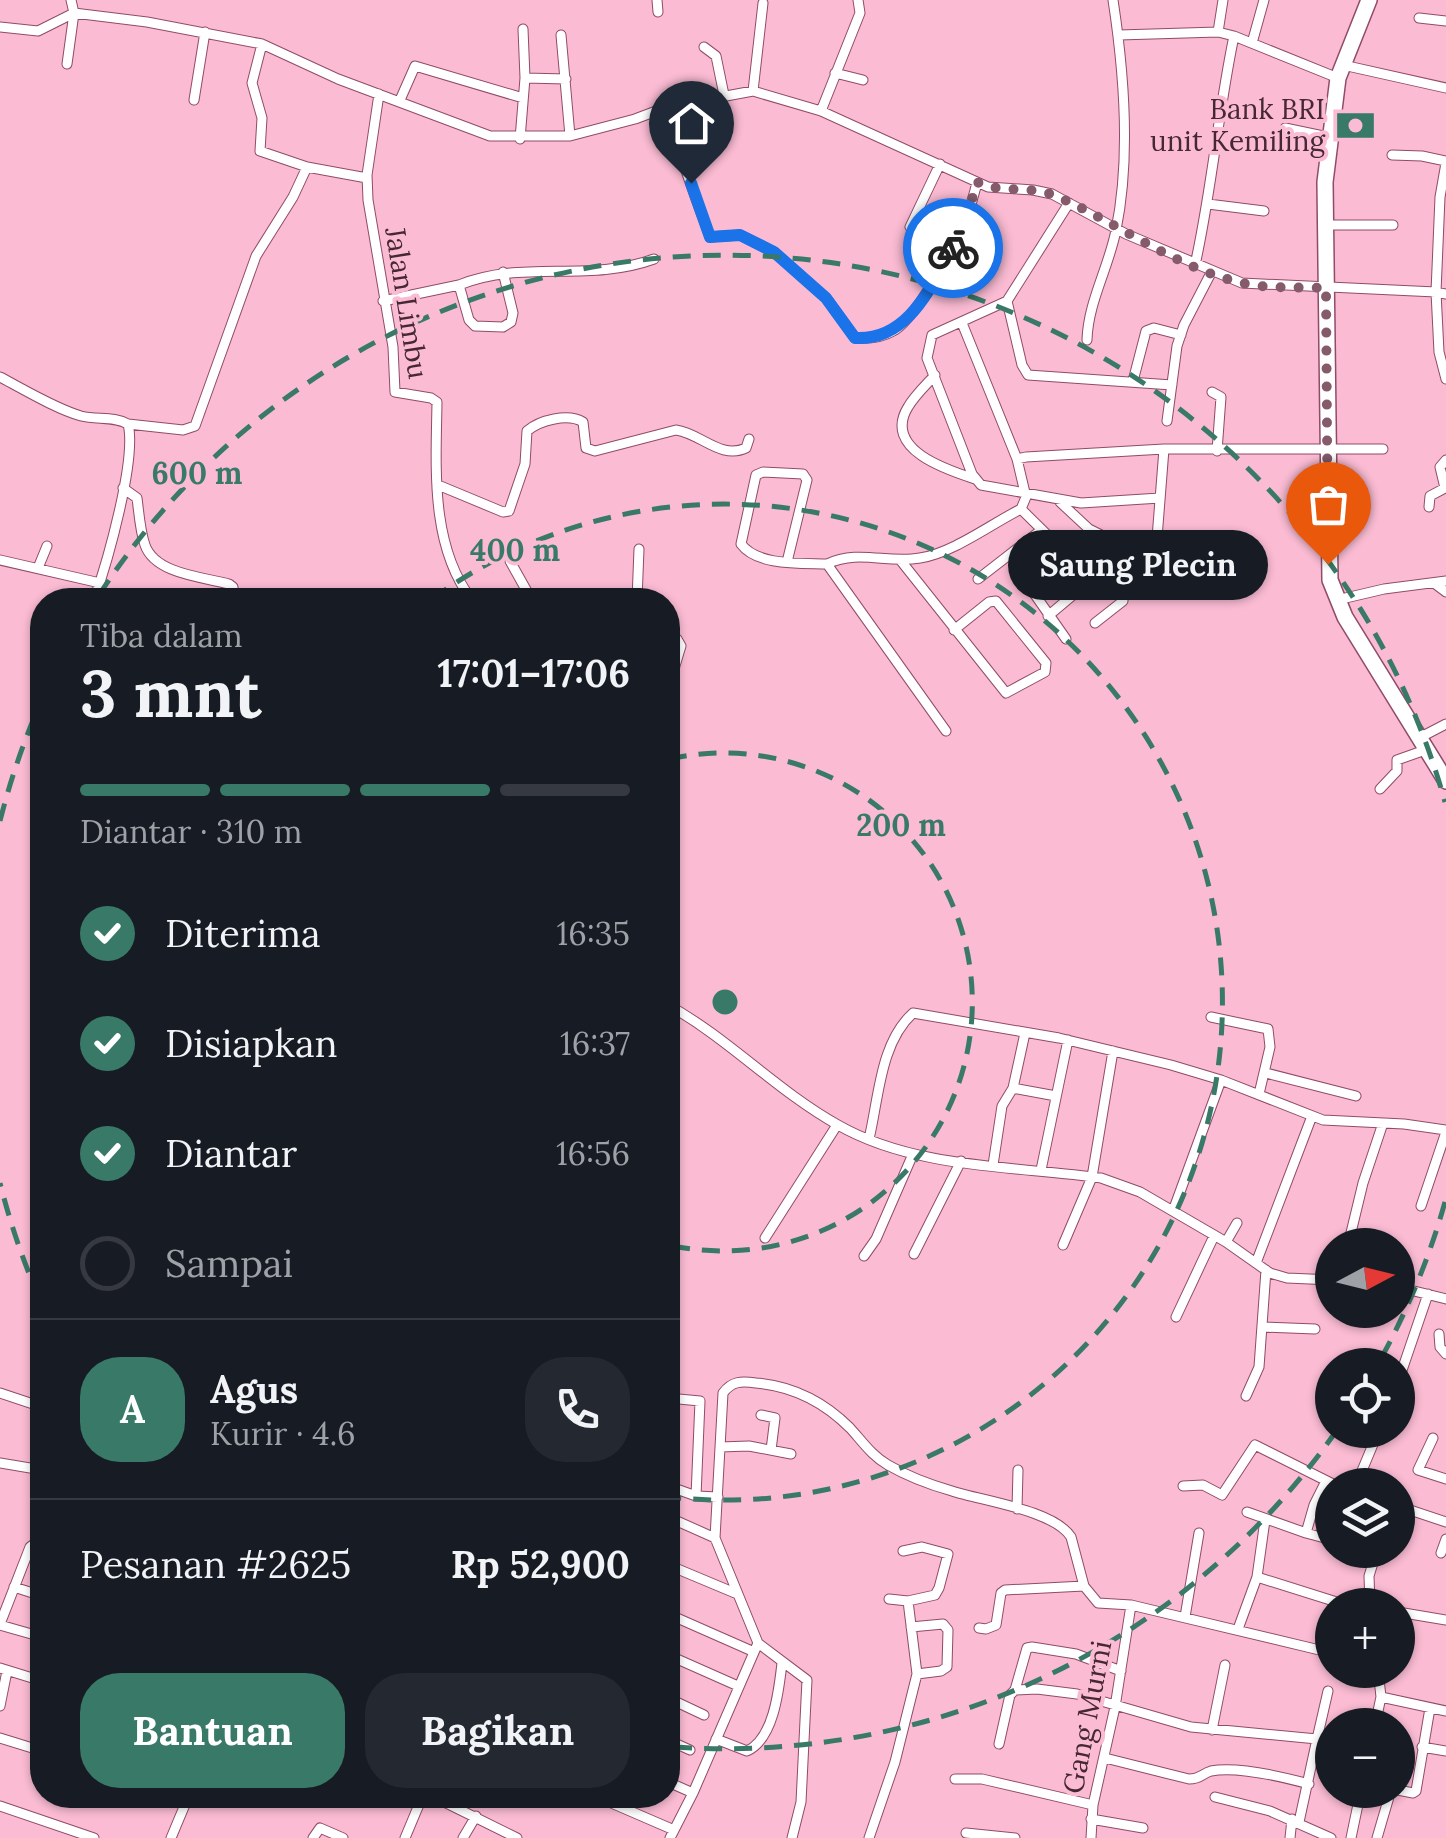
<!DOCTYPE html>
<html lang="id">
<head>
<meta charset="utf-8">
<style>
  :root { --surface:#171b24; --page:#242831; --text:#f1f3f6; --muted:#9ea1a6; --line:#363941; --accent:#397968 }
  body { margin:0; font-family:Lora,serif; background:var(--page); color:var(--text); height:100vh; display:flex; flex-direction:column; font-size:38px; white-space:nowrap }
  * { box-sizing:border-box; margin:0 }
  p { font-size:32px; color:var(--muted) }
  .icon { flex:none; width:55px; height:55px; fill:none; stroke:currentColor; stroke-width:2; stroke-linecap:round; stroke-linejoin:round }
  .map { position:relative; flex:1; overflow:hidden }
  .sheet { position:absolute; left:30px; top:588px; width:650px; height:1220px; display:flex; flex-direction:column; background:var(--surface); border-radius:40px; box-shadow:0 2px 8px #0004 }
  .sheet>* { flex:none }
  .needle { width:65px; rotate:83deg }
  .fabs { position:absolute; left:1315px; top:1228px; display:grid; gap:20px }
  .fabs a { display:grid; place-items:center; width:100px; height:100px; border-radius:50%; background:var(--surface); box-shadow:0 2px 8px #0004; font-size:50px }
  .pin { position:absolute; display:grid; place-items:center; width:85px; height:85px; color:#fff; margin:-102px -42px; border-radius:50% 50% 50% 0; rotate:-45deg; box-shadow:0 0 10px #0007 }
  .pin .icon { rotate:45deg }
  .courier { position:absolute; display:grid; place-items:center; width:100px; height:100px; margin:-50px; border:8px solid #1a73e8; border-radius:50%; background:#fff; color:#222; box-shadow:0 2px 12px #0007 }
  .bubble { position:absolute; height:70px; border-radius:35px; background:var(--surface); box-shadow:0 2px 8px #0004; font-size:32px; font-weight:800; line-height:70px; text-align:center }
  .overview em { font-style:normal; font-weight:800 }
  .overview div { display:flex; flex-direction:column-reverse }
  .overview { display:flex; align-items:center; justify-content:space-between; height:170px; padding:0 50px }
  h1 { font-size:65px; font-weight:800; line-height:75px }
  .bar { display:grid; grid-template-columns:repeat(4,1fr); gap:15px 10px; align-content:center; height:120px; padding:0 50px }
  .bar i { height:12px; border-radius:8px; background:var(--line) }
  .bar .current { background:var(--accent) }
  .bar p { grid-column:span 4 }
  .line { display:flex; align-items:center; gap:25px; padding:0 50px; border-top:2px solid var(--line) }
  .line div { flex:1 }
  .round { display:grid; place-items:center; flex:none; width:105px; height:105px; border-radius:40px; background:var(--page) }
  ol { padding:0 50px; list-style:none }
  li { display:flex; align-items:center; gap:30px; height:110px }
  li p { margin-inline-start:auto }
  li .icon { padding:10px; border-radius:50%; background:var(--accent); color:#fff; stroke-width:4 }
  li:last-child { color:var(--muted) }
  li i { width:55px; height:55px; border:5px solid var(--line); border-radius:50% }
  .action { display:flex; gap:20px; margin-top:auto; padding:20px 50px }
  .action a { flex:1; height:115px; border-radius:40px; background:var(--accent); color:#fff; font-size:40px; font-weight:800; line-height:115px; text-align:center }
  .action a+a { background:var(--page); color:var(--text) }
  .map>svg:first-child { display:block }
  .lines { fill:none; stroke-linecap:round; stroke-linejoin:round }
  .street-casing { stroke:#904b69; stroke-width:11 }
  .highway-casing { stroke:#904b69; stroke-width:18 }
  .street { stroke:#fff; stroke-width:9 }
  .highway { stroke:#fff; stroke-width:15 }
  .done { stroke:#855b6c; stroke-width:10; stroke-dasharray:0 18 }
  .route { stroke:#1a73e8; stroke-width:12 }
  .ring { fill:none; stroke:#397968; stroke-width:5; stroke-dasharray:18 12 }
  .labels { text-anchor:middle; stroke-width:8; stroke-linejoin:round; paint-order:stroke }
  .poi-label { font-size:28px; fill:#462734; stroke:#fabbd3; text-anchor:end }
  .street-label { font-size:28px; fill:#462734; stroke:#fabbd3 }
  .centre { fill:#397968; stroke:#fabbd3; stroke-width:5 }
  .ring-label { font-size:30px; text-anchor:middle; font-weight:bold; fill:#397968; stroke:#fabbd3; stroke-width:8; stroke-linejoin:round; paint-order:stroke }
</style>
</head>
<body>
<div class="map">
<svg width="1446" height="1838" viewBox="0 0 1446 1838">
  <rect width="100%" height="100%" fill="#fabbd3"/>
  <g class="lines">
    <defs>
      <path id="street" d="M 71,0 L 74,13 L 147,22 L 262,44 L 338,79 L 490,136 L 570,136 L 635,119 L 667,107 L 753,91 L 821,111 L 988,187 L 1033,190 L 1052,194 L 1126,234 L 1242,283 L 1436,292 L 1439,352 L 1446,379
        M 657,0 L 658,12
        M 1419,18 L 1446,21
        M 0,27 L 38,31 L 74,13
        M 561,35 L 570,136
        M 1119,35 L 1218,32
        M 1234,36 L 1338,78
        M 1252,43 L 1264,0
        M 262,44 L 252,83 L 262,118 L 260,151 L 307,167 L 367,178
        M 704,47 L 716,56 L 724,95
        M 67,64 L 74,13
        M 1343,65 L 1446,88
        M 835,73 L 863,80
        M 525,78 L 566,79
        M 753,91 L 763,3
        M 379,94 L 367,175 L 368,200 L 393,347 L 395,392 L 431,398 L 437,402 C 436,467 430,546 472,600
        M 194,100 L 205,32
        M 400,100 L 415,66 L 523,98
        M 667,107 C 678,151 694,194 710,237 L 740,235 L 774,252 L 826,298 L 855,338 C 868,339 881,338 893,331 C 914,321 953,250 963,228 C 969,214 973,197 977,183
        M 821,111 L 860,13 L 858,0
        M 1285,128 L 1328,137
        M 520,139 L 525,78 L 523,29
        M 1392,155 L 1422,156 L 1446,161
        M 1446,163 L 1440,197 L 1436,292 L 1446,294
        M 1069,203 L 1007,301 L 932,335 L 927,358 L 972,474 L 981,485 L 1081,503 L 1160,498
        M 1208,204 L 1264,211
        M 1326,225 L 1393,225
        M 910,227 L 940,164
        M 1195,265 C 1212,189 1218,112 1234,36 L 1218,32 L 1223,0
        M 459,285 C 523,259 588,283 654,259
        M 383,301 L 459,285 L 469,320 L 475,326 L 503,327 L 511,322 L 513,313 L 503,272
        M 1007,301 L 1022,365 L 1028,375 L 1172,385
        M 962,323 L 1017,459
        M 1087,340 C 1088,302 1109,267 1116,230 C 1131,157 1124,72 1113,0
        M 935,375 C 926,385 915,395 908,407 C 882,449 947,470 975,479
        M 0,377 C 23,389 56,409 81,416 C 97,420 114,416 128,424 C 137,459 107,563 94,600
        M 1133,381 L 1146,331 L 1154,328 L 1181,335
        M 1212,392 L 1221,397 L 1217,451
        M 1167,421 L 1177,346 L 1184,325 L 1212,271
        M 128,424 L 183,430 L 195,426 L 256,256 L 293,197 L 307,167
        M 1164,449 L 1157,538 L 1179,576
        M 438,485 L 503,512 L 509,511 L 525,464 L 527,431 C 540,420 568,413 583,422 L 586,448 L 595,451 L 676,430 C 700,433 721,460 746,448 L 749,439
        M 123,488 L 137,498 C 139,513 140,531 145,545 C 155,574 203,577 229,584 L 233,587 L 234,600
        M 1060,502 L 1089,529 L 1123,546 L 1158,544
        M 1429,507 L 1430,496 L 1445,488 L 1440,467 L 1446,460
        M 1021,509 L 1026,497 L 1017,459 L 1026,457 L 1164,449 L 1383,449
        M 1021,509 L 1092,579 L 1123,595 L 1123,601 L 1095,623
        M 0,560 L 100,583
        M 510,561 L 529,595 L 541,600
        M 901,561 L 1006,693 L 1045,672 L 1046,663 L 996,601 L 989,602 L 954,630
        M 787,562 L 807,480 L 803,474 L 763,472 L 756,475 L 741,544 C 757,566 801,563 827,564
        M 38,568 L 47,546
        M 978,579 L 1040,531
        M 1434,583 L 1446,592
        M 637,600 L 639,549
        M 1337,600 L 1384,589 L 1446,581
        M 1048,616 L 1092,579
        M 668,635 L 677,639 L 681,646 L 671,679
        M 1066,639 L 1031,589 L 1071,560
        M 946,731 L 827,564 C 859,549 887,564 920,558 C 953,553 991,524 1021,509
        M 1421,737 L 1446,724
        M 1380,789 L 1397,771 L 1397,760 L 1428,749
        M 668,1005 C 728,1038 777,1091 838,1125 C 915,1169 1015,1166 1101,1178 L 1140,1192 L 1226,1242 L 1270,1273 L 1287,1278 L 1332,1280
        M 1211,1017 L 1268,1029 L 1270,1047 L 1259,1094
        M 1266,1073 L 1356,1096
        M 1013,1088 L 1056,1096
        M 869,1139 C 879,1097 880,1043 913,1013 L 1059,1038 L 1171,1065 L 1221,1080 L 1323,1120 L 1404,1124 L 1446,1130
        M 993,1165 L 1002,1106 L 1013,1088 L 1025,1033
        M 1041,1170 L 1068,1040
        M 1421,1206 L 1446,1132
        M 1173,1211 L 1221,1080
        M 765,1238 L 837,1125
        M 1226,1242 L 1237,1223
        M 1063,1245 L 1092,1177 L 1113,1051
        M 1348,1245 L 1363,1183 L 1383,1123
        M 914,1254 L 961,1161
        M 864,1256 L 876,1239 L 913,1154
        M 1256,1263 L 1312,1116
        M 1398,1287 L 1446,1299
        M 1176,1317 L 1214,1236
        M 1262,1327 L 1315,1329
        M 1439,1334 L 1440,1347 L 1446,1354
        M 1398,1382 L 1428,1294
        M 0,1393 L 42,1407
        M 1246,1396 L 1259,1367 L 1266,1270
        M 668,1398 L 700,1401 L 696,1496
        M 761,1415 L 775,1418 L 771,1450
        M 1433,1438 L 1418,1470 L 1446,1479
        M 720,1447 L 749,1446 L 791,1454
        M 0,1463 L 42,1470
        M 1326,1481 L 1314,1505 L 1306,1533 L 1332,1540
        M 1356,1485 L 1379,1430
        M 668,1486 L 696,1496 L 718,1497
        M 1183,1486 L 1203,1485 L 1222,1495 L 1255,1445 L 1335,1485
        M 1398,1506 L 1446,1522
        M 1017,1509 L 1018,1470
        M 1247,1512 L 1306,1533
        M 668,1517 L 715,1538
        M 1441,1553 L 1446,1539
        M 668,1565 L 735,1593
        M 1257,1577 L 1343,1604 L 1359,1605
        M 14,1587 L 42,1596
        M 889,1599 L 908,1601
        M 1370,1605 L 1369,1576 L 1377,1550
        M 1398,1612 L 1446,1620
        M 668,1614 L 752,1651
        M 1185,1617 L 1199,1533
        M 0,1624 L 30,1547 L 42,1538
        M 0,1625 L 42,1637
        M 911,1627 L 943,1624 L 948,1630 L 947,1667 L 941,1671 L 917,1674
        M 979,1628 L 986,1629 L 996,1625 L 1001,1593 L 1005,1590 L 1084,1586
        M 1238,1629 L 1257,1577 L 1265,1520
        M 758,1643 L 807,1680 L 801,1802 L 792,1838
        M 668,1655 L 738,1686
        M 0,1668 L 42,1681
        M 1378,1670 L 1381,1697 L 1446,1711
        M 1015,1690 L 1027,1648 L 1032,1647 L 1076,1654 L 1121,1671
        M 668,1698 L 704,1715
        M 0,1706 L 7,1671
        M 1375,1725 L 1381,1697
        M 1212,1730 L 1225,1665
        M 0,1738 L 42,1751
        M 716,1739 L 747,1751 C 774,1739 779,1689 782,1663
        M 1317,1739 L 1328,1691
        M 668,1740 L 690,1750
        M 999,1744 L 1010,1695 L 1015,1690 L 1037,1689 L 1077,1694 L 1191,1727 L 1317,1739 L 1299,1822
        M 1422,1747 L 1446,1751
        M 1105,1758 L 1189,1779 C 1201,1779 1201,1774 1211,1771 C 1237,1766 1283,1777 1309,1784
        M 955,1779 L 982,1779 L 1093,1805
        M 668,1782 L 693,1793
        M 1398,1790 L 1413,1793 L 1416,1791 L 1430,1708
        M 430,1795 L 517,1838
        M 593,1795 L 674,1830
        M 1215,1797 L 1270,1811 L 1331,1838
        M 0,1806 L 94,1838
        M 1091,1819 L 1143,1828
        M 966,1833 L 1015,1838
        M 171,1838 L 189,1795
        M 313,1838 L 320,1828 L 343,1838
        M 405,1838 L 423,1795
        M 463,1838 L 476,1816
        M 670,1838 L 693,1793 L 758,1643 L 715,1538 L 723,1393 C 732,1381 741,1381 756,1383 C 792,1386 824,1402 850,1428 C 862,1441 872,1456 888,1465 C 907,1476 931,1485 952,1491 C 982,1501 1054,1510 1071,1537 L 1084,1586 L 1098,1603 L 1131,1605 L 1332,1653
        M 869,1838 L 895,1762 L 917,1674 L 908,1601 L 935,1595 L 939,1588 L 948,1554 L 922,1547 L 903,1551
        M 1091,1838 L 1093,1805 L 1115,1707 L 1131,1605
        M 1290,1838 L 1292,1819
        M 1351,1838 L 1361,1790
        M 1377,1838 L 1391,1790"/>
      <path id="highway" d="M 1369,0 L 1338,78 L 1325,182 L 1330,580 L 1345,617 L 1446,781"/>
    </defs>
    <use href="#street" class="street-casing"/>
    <use href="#highway" class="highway-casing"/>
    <use href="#street" class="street"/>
    <use href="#highway" class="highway"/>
  </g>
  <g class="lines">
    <path class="done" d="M 953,248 L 965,224 L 977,182 C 1002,194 1028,185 1053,195 C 1116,221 1173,267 1242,283 C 1268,289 1299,287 1326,288 L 1328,564"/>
    <path class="route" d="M 691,183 L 710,237 L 740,235 L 774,252 L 826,298 L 855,338 C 908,341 930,288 953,248"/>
  </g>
  <g class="ring">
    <path d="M669 759A249 249 0 1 1 669 1245"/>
    <path d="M432 599A498 498 0 1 1 669 1497"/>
    <path d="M1445 1202A747 747 0 0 1 1378 1364M1337 1430A747 747 0 0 1 673 1747M40 1300A747 747 0 0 1 0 1183M0 821A747 747 0 0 1 40 704M99 595A747 747 0 0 1 1445 802"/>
  </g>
  <defs>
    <symbol id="bank-bare" viewBox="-9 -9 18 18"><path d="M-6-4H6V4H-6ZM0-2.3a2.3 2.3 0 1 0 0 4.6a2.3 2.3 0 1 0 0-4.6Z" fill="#397968" stroke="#fabbd3" stroke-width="2.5" paint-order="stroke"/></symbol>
  </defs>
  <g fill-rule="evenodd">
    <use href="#bank-bare" x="1328" y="98" width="55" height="55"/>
  </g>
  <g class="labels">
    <g class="poi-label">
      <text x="1325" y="119">Bank BRI<tspan x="1325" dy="32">unit Kemiling</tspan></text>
    </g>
    <g class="street-label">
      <text transform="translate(407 303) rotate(81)" y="10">Jalan Limbu</text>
      <text transform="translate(1087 1717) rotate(-79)" y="10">Gang Murni</text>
    </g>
  </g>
  <circle cx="725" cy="1002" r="15" class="centre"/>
  <g class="ring-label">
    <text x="197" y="484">600 m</text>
    <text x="515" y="561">400 m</text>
    <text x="901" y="836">200 m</text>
  </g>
</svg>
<div class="fabs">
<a><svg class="needle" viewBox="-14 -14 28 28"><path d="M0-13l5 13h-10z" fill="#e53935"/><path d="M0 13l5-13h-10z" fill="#9ea1a6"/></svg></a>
<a><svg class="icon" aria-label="locate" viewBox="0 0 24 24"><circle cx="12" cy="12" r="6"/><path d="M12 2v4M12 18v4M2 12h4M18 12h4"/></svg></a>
<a><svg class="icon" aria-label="layers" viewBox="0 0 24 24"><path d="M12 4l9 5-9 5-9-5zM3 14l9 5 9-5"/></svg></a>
<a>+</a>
<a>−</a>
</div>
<div class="pin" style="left:1328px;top:564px;background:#ea580c"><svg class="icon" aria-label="bag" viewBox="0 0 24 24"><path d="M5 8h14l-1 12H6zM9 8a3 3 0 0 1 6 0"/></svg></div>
<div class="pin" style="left:691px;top:183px;background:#1f2937"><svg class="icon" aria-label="home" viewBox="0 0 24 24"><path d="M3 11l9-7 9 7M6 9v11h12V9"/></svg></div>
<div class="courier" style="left:953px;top:248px"><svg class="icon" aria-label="bike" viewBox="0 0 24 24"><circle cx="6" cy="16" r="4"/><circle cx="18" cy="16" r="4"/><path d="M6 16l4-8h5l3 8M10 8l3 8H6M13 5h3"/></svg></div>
<div class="bubble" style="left:1008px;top:530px;width:260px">Saung Plecin</div>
<section class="sheet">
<div class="overview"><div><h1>3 mnt</h1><p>Tiba dalam</p></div><em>17:01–17:06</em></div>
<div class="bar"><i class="current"></i><i class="current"></i><i class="current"></i><i></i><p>Diantar · 310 m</p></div>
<ol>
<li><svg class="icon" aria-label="check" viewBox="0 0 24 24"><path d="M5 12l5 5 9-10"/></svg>Diterima<p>16:35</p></li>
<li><svg class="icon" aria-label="check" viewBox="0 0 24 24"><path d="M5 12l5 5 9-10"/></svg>Disiapkan<p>16:37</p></li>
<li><svg class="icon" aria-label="check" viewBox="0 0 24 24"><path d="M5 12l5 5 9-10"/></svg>Diantar<p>16:56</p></li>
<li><i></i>Sampai</li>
</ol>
<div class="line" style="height:180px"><b class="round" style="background:var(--accent);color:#fff">A</b><div><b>Agus</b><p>Kurir · 4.6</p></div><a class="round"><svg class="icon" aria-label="phone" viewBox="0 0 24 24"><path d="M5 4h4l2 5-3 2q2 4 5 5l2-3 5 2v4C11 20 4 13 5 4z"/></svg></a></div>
<div class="line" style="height:130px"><div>Pesanan #2625</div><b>Rp 52,900</b></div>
<div class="action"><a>Bantuan</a><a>Bagikan</a></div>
</section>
</div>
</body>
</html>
